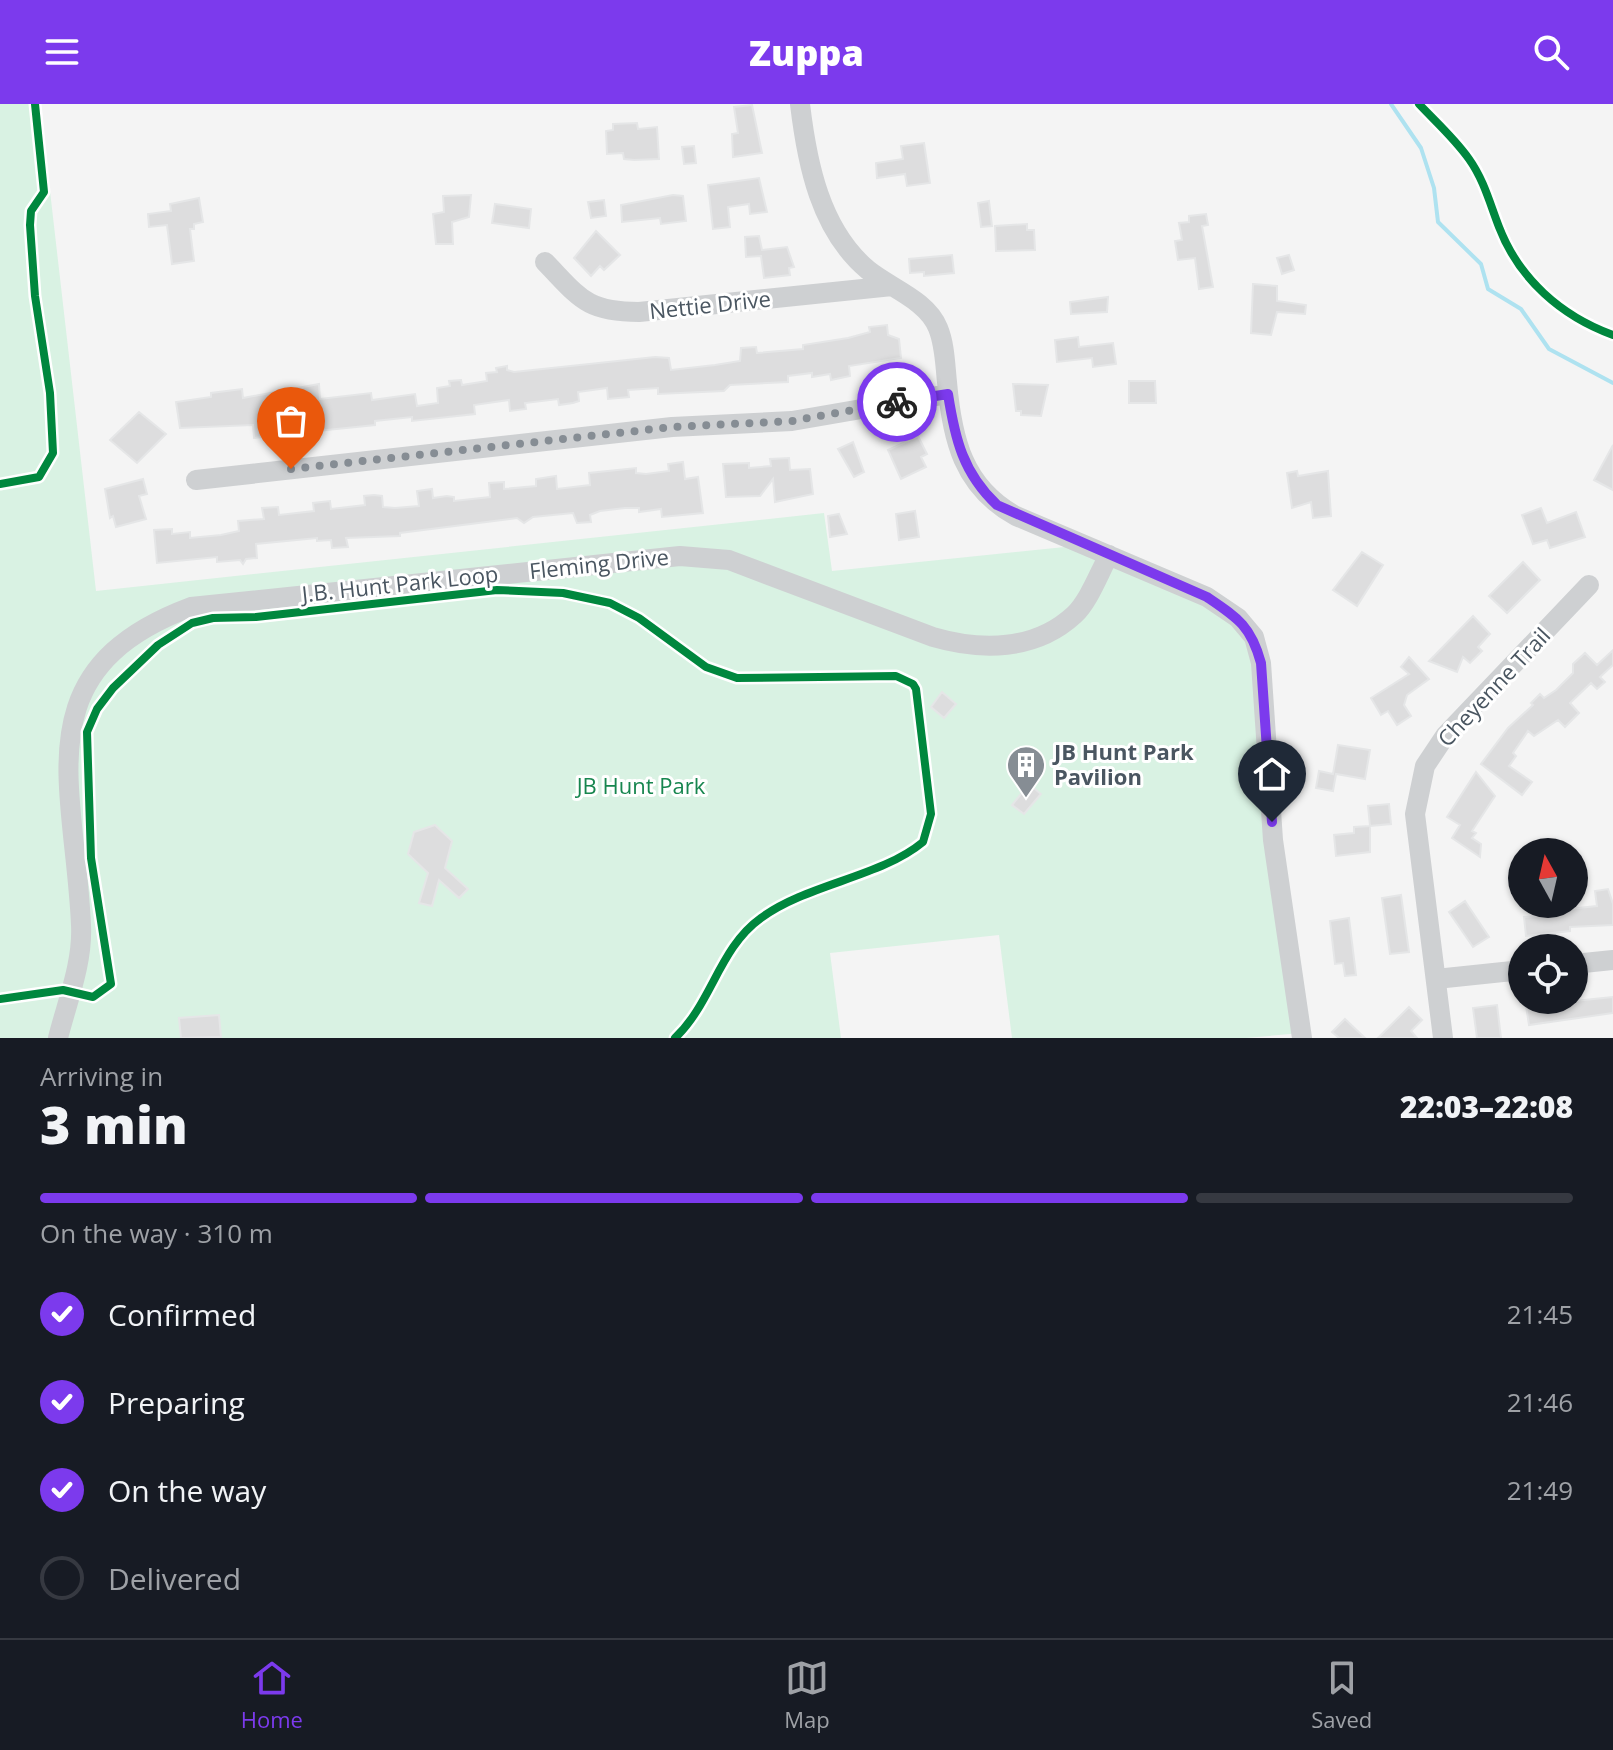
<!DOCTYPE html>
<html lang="en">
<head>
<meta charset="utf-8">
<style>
  :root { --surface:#171b24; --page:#20242c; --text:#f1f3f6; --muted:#9ea1a6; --line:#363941; --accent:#7c3aed }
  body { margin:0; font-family:"Open Sans",sans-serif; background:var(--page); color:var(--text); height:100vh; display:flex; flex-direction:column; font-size:30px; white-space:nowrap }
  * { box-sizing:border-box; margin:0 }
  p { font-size:26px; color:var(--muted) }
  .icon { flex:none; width:44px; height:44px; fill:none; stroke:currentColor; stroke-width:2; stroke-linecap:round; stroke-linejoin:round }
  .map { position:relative; height:934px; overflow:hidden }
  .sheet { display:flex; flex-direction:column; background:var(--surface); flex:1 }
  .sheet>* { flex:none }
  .needle { width:52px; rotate:352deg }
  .controls { position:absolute; left:1508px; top:734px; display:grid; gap:16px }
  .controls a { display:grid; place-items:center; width:80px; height:80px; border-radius:50%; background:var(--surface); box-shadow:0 2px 6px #0004; font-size:40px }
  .pin { position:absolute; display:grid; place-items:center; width:68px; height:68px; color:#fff; margin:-82px -34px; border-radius:50% 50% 50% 0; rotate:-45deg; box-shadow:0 0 8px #0007 }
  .pin .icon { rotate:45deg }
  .courier { position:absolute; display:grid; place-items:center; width:80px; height:80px; margin:-40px; border:6px solid #7c3aed; border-radius:50%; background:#fff; color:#222; box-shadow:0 2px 10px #0007 }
  .summary em { font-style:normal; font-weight:800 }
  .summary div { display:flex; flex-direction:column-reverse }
  .summary { display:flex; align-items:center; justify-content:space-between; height:136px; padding:0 40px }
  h1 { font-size:52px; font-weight:800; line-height:60px }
  .bar { display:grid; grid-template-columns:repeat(4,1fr); gap:12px 8px; align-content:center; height:96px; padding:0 40px }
  .bar i { height:10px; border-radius:6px; background:var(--line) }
  .bar .active { background:var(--accent) }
  .bar p { grid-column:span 4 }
  ol { padding:0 40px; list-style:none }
  li { display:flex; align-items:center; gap:24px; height:88px }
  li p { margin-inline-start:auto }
  li .icon { padding:8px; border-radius:50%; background:var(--accent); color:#fff; stroke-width:4 }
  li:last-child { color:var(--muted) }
  li i { width:44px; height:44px; border:4px solid var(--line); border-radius:50% }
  header { display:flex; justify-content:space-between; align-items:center; height:104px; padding:0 40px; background:var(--accent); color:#fff; font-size:36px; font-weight:800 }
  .tab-bar { display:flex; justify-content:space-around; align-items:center; height:112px; border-top:2px solid var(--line); background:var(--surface); font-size:22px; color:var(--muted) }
  .tab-bar a { display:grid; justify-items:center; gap:4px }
  .tab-bar .active { color:var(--accent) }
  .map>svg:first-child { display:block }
  .green { fill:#d9f2e3 }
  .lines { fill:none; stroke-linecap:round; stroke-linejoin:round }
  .stream { stroke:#aee2f0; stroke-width:4 }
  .building { fill:#ddddde; stroke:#e5e6e7; stroke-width:2 }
  .minor { stroke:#ced0d2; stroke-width:20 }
  .cycleway-casing { stroke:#fff; stroke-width:13 }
  .cycleway { stroke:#00873e; stroke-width:8 }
  .done { stroke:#868d94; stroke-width:8; stroke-dasharray:0 14.4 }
  .route { stroke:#7c3aed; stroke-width:10 }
  .labels { text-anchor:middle; stroke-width:6; stroke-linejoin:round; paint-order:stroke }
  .street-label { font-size:22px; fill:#4a5661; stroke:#fff }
  .poi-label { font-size:22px; font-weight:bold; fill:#4a5661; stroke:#fff; text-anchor:start }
  .park-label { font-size:22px; fill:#17864f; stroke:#fff }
</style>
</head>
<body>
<header><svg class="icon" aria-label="menu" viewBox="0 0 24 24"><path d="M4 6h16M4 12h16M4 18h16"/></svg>Zuppa<svg class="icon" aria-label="search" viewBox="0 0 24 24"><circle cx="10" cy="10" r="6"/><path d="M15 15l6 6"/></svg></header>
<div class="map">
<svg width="1613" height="934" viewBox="0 0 1613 934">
  <rect width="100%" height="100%" fill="#f4f4f4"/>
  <path class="green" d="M 0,0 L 40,0 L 96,487 L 824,409 L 832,467 L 1084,441 L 1207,493 L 1254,533 L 1301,929 L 1246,934 L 1012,934 L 999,831 L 830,849 L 841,934 L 0,934 Z"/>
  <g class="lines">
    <path class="stream" d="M 1391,0 L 1421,44 L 1434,84 L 1438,118 L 1481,160 L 1488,185 L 1521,205 L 1549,245 L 1613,279"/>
  </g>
  <path class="building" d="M 752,1 L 762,49 L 733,53 L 732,30 L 738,29 L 734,3 Z
    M 637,19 L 638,25 L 657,23 L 659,55 L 634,56 L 624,55 L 623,49 L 607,50 L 606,27 L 613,26 L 613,20 Z
    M 924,39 L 930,79 L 907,82 L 905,70 L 877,74 L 876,59 L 903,55 L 901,42 Z
    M 694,42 L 696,59 L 684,60 L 682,43 Z
    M 759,74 L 767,108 L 750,110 L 749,100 L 728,103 L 730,123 L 713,125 L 708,81 Z
    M 471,91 L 469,113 L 452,118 L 453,140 L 436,140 L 433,110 L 444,108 L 443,92 Z
    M 673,91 L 683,92 L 686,117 L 661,120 L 660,114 L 622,118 L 621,101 Z
    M 199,94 L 203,118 L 194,120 L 194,125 L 190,125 L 194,157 L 172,160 L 167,121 L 149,123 L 148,110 L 171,107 L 170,100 Z
    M 604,96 L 606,112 L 591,114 L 588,98 Z
    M 989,97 L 992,122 L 981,123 L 978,99 Z
    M 495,100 L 531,105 L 529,124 L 492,119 Z
    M 1206,110 L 1208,121 L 1202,122 L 1213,183 L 1199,185 L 1195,154 L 1178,156 L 1175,137 L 1182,136 L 1179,119 L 1189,118 L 1189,112 Z
    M 1027,120 L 1027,126 L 1034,126 L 1035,146 L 996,147 L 995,122 Z
    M 596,127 L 620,151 L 604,166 L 600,162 L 591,172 L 574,154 Z
    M 759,132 L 762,146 L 787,143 L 794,163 L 789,164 L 790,171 L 764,174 L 761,152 L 746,153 L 745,133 Z
    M 952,151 L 954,169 L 924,172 L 924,168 L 910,169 L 909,155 Z
    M 1289,151 L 1294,166 L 1282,170 L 1277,154 Z
    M 1253,180 L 1277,182 L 1277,197 L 1306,201 L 1305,210 L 1277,208 L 1271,231 L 1251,229 Z
    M 1108,193 L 1107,208 L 1071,210 L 1070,198 Z
    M 887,221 L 888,231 L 899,235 L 901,254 L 849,262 L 850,272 L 831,276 L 830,270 L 812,273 L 812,269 L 788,272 L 788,278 L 730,281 L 724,287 L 658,290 L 658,284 L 628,286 L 629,293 L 608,295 L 607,284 L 578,288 L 579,297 L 573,299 L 559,301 L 558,295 L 525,299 L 526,305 L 510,307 L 509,296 L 474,301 L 475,310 L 412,317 L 412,313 L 375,317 L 375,321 L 308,328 L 307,316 L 290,316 L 270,319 L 271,332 L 254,334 L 253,321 L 180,324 L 176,298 L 211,293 L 211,289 L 242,285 L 243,294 L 319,280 L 320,295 L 371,289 L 372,296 L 415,290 L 417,302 L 438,299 L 437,284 L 450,282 L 449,277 L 461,276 L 462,281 L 487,277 L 486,269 L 497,268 L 496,264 L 507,262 L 507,266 L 514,268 L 655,253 L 669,254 L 671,266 L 715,261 L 740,257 L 741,244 L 756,243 L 757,249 L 803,245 L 803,241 L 848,234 L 870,228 L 869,223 Z
    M 1078,233 L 1079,243 L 1113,239 L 1116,260 L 1093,263 L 1092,254 L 1057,258 L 1055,236 Z
    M 1129,277 L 1155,277 L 1156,299 L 1129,299 Z
    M 1013,280 L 1048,281 L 1041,312 L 1021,311 L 1021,307 L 1016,307 Z
    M 139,308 L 166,330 L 137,359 L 110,336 Z
    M 918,332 L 927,350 L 921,353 L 926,363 L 901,375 L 888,346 Z
    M 853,338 L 864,368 L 854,373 L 838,345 Z
    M 1613,341 L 1613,386 L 1594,376 Z
    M 789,354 L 790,366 L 810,365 L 813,390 L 775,398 L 773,375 L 760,392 L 726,393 L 723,360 L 749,359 L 749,364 L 771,362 L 770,355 Z
    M 683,358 L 685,375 L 698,373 L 703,409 L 662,413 L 661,405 L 639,408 L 639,404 L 625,404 L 600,407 L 590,411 L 591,418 L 577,419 L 573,409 L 533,413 L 524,419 L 517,414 L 400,429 L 400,432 L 346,434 L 348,443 L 332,444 L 331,436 L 317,437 L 317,434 L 256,440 L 257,454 L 246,455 L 243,460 L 240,456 L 217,458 L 217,453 L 157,459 L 154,426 L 172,425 L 172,430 L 190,428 L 190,434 L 221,431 L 239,427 L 238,417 L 264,415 L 262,404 L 278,403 L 279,411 L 314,407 L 313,399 L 330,397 L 331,405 L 365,401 L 364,392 L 374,391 L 382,392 L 383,403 L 395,404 L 419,402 L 417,387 L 432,385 L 433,394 L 447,392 L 454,393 L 454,397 L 490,393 L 489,379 L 504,378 L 504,385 L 536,382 L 536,375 L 556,372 L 557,385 L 590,381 L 589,369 L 636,364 L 636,369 L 646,370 L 669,367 L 668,360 Z
    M 1297,367 L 1298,372 L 1328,367 L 1331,412 L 1313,414 L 1311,398 L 1292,404 L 1287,369 Z
    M 143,375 L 147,390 L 139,392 L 146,415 L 116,423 L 113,412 L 110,414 L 105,385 Z
    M 1541,404 L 1547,419 L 1576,408 L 1585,433 L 1550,444 L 1547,436 L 1533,440 L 1522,411 Z
    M 915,407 L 919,433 L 899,436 L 896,410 Z
    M 839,410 L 847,430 L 830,433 L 828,412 Z
    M 1362,448 L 1383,461 L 1357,502 L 1333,486 Z
    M 1523,458 L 1540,476 L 1507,509 L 1489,492 Z
    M 1473,512 L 1490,530 L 1478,543 L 1482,547 L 1470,559 L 1463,553 L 1457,568 L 1429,557 Z
    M 1613,546 L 1613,561 L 1600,573 L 1605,578 L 1597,585 L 1591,579 L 1570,599 L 1579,609 L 1565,623 L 1558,616 L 1534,632 L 1528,627 L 1513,649 L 1516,652 L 1509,662 L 1532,678 L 1522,691 L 1481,660 L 1508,624 L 1533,601 L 1531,599 L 1540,590 L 1544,594 L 1556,586 L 1573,569 L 1573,560 L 1585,549 L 1597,561 Z
    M 1409,553 L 1429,575 L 1407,591 L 1404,601 L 1411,612 L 1397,621 L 1388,607 L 1381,611 L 1371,594 L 1409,570 L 1401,563 Z
    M 942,588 L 956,600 L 944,614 L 931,603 Z
    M 1338,641 L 1370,646 L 1365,675 L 1336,670 L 1333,687 L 1316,684 L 1319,667 L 1333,670 Z
    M 1476,668 L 1495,692 L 1472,727 L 1476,729 L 1472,734 L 1481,740 L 1480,753 L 1452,734 L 1460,721 L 1447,713 Z
    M 1029,680 L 1041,690 L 1024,710 L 1012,701 Z
    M 1389,700 L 1391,720 L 1370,722 L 1370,748 L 1336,752 L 1334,731 L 1354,729 L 1354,723 L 1370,722 L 1368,702 Z
    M 435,721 L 452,737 L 445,764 L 468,785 L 459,794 L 439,776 L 432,802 L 419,799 L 428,769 L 408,750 L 414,728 Z
    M 1608,785 L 1613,800 L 1613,821 L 1570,823 L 1570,827 L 1526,832 L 1524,813 L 1537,812 L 1536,800 L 1567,800 L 1568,805 L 1597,802 L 1595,787 Z
    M 1401,791 L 1409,848 L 1390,850 L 1382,794 Z
    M 1465,797 L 1489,833 L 1473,843 L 1449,808 Z
    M 1349,814 L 1356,871 L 1345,872 L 1343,859 L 1335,860 L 1330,817 Z
    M 1613,893 L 1613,909 L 1529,921 L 1526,902 Z
    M 1497,901 L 1501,934 L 1477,934 L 1473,904 Z
    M 1409,903 L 1422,916 L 1411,927 L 1417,934 L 1378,934 Z
    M 219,911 L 221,933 L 181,934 L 179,914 Z
    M 1345,915 L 1365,934 L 1339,934 L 1332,928 Z"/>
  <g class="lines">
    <path class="minor" d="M 800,0 C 807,59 820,126 868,166 C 890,184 927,196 938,224 C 945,241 945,260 947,278 C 952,335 963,383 1016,412 L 1207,493 L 1238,514 L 1254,533 L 1261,559 L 1273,736 L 1302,934
      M 545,158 C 580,194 586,208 639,208 L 892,182
      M 196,376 L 672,323 L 792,317 L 948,290
      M 1574,860 L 1613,856
      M 1436,875 L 1522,866
      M 58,934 C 67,898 83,859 81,821 C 75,681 22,566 191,503 L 680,452 L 729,456 L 933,533 C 981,547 1035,547 1074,511 C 1089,497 1099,469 1109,451
      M 1443,934 L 1415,710 L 1425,662 L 1445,632 L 1589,481"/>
    <defs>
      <path id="cycleway" d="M 1419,0 C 1436,18 1455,35 1469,55 C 1484,76 1490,100 1499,123 C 1519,175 1561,212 1613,231
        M 0,380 L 39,373 L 53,349 L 50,289 L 35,192 L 30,121 L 31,107 L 44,88 L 35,0
        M 0,895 L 63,886 L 93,893 L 111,880 L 91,754 L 87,628 L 97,605 L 113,584 L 158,541 L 192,519 L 213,514 L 256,513 L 497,486 L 563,489 L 610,499 L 639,514 L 706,563 L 737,574 L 896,572 L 913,580 L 916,585 L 931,710 L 923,738 C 881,773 807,780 761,814 C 719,844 712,899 675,934"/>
    </defs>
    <use href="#cycleway" class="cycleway-casing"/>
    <use href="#cycleway" class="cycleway"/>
  </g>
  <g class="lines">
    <path class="done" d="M 291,365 L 672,323 L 792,317 L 897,298"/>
    <path class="route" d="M 897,298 L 948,290 C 955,335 963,369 997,401 L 1207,493 C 1238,514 1251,522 1261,559 L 1272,718"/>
  </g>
  <defs>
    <symbol id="building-pin" viewBox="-11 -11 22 30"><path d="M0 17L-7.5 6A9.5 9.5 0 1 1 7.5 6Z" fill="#868d94" stroke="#fff"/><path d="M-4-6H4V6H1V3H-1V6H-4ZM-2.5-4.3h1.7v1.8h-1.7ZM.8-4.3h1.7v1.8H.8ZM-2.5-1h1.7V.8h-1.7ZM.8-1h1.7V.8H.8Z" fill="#fff"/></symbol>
  </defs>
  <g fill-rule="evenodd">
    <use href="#building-pin" x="1004" y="639" width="44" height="60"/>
  </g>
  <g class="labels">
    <g class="street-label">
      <text transform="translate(710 201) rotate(-6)" y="8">Nettie Drive</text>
      <text transform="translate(599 460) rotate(-6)" y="8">Fleming Drive</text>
      <text transform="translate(400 480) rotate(-6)" y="8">J.B. Hunt Park Loop</text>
      <text transform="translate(1494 583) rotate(-47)" y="8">Cheyenne Trail</text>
    </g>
    <g class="poi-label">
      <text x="1054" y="656">JB Hunt Park<tspan x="1054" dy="25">Pavilion</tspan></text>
    </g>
    <g class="park-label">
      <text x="641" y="690">JB Hunt Park</text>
    </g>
  </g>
</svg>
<div class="controls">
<a><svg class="needle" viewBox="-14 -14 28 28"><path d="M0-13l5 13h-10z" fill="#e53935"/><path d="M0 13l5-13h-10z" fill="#9ea1a6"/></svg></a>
<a><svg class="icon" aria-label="locate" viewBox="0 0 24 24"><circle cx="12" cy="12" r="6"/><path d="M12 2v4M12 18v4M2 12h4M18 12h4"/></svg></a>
</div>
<div class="pin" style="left:291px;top:365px;background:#ea580c"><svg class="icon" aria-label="bag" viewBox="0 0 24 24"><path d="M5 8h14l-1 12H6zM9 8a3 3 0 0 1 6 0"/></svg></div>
<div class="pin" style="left:1272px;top:718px;background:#1f2937"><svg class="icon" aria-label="home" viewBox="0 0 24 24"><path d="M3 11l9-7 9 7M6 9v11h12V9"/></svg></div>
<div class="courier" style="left:897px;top:298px"><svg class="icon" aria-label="bike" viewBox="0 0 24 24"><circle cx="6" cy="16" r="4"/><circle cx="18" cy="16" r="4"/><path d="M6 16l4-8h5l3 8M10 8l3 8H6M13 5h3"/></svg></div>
</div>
<section class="sheet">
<div class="summary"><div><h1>3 min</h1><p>Arriving in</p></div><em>22:03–22:08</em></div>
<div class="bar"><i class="active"></i><i class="active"></i><i class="active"></i><i></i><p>On the way · 310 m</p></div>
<ol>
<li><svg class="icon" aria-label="check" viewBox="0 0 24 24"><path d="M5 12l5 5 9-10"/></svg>Confirmed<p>21:45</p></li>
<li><svg class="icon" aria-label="check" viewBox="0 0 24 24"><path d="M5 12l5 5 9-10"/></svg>Preparing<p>21:46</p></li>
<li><svg class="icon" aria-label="check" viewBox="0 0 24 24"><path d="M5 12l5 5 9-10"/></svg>On the way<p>21:49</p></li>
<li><i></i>Delivered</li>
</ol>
</section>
<nav class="tab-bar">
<a class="active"><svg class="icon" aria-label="home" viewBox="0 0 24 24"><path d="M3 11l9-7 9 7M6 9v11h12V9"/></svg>Home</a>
<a><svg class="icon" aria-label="map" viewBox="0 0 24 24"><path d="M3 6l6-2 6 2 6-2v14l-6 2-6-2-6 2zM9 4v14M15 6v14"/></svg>Map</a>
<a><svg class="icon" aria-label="saved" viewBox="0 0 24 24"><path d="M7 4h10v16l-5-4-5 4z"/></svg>Saved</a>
</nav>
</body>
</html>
